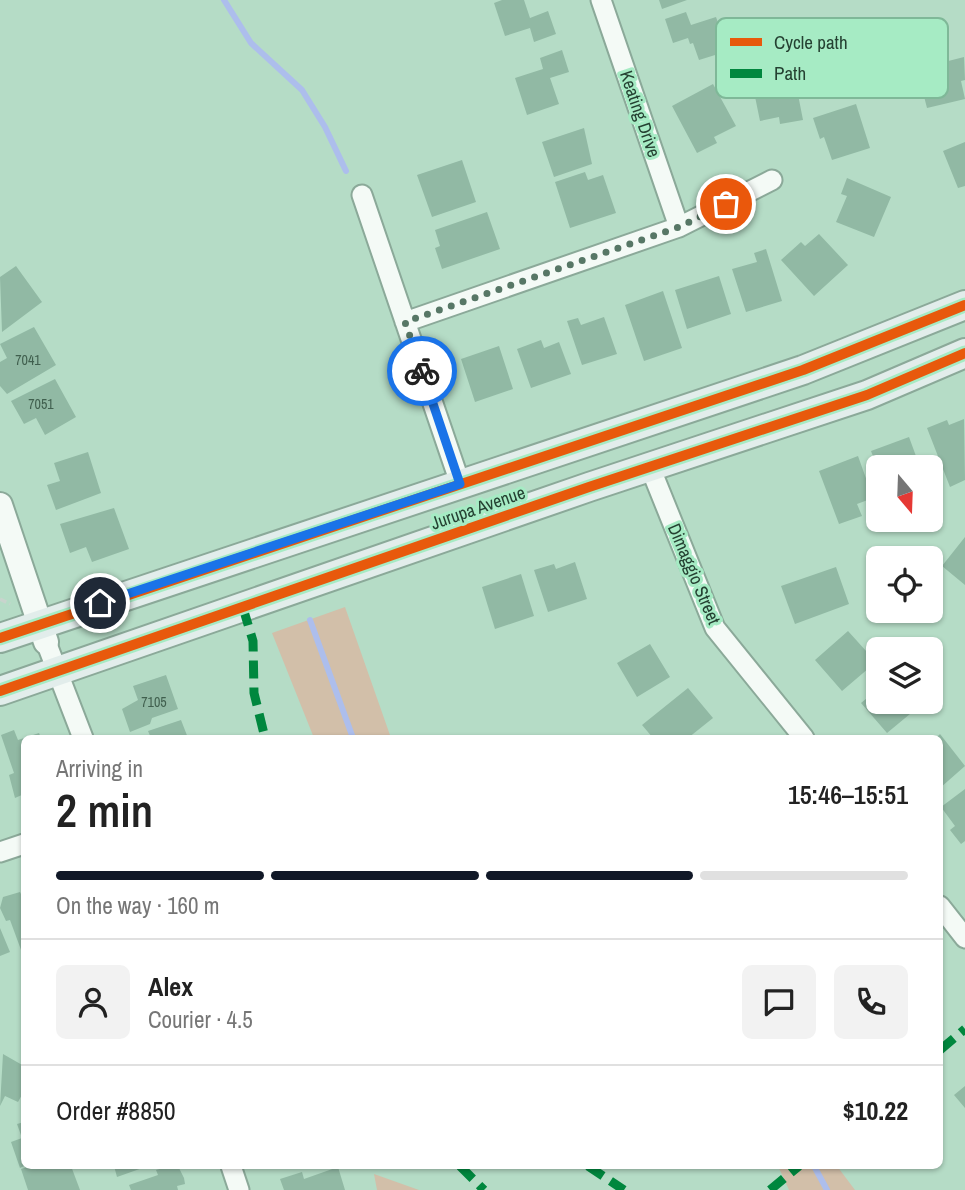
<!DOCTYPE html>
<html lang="en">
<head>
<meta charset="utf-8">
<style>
  :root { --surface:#fff; --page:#f2f2f2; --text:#222; --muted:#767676; --line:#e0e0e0; --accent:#111827 }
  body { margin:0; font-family:"Archivo Narrow",sans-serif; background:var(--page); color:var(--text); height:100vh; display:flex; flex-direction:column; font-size:26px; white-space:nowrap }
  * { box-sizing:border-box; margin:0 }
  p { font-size:23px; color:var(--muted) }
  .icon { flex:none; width:38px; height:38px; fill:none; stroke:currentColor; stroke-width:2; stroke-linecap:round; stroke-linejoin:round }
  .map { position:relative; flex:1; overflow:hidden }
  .drawer { position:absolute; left:21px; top:735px; width:922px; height:434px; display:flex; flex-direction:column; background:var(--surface); border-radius:10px; box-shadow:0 2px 5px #0004 }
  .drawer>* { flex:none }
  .needle { width:46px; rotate:161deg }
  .tools { position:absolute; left:866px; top:455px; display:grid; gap:14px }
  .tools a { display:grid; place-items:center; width:77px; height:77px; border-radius:10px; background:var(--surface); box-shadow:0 2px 5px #0004; font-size:35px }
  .pin { position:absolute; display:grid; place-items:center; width:60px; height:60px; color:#fff; margin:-30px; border:4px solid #fff; border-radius:50%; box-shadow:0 2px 7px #0007 }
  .courier { position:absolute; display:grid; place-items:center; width:70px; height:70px; margin:-35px; border:5px solid #1a73e8; border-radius:50%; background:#fff; color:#222; box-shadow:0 2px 9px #0007 }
  .headline em { font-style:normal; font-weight:600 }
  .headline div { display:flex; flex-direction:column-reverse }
  .headline { display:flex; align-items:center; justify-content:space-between; height:119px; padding:0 35px }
  h1 { font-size:46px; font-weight:600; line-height:52px }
  .bar { display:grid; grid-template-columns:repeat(4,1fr); gap:10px 7px; align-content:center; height:84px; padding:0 35px }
  .bar i { height:9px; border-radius:5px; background:var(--line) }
  .bar .selected { background:var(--accent) }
  .bar p { grid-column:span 4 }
  .line { display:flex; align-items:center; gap:18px; padding:0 35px; border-top:2px solid var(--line) }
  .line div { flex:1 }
  .round { display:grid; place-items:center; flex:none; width:74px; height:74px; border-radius:10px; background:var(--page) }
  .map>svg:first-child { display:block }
  .green { fill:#d2bfa9 }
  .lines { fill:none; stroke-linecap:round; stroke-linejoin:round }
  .stream { stroke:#adbeec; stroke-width:6 }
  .building { fill:#91b9a4 }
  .minor-casing { stroke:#8ba999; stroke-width:23 }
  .tertiary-casing { stroke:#8ba999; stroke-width:28 }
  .secondary-casing { stroke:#8ba999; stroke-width:32 }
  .path { stroke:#c8d4cd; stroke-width:3.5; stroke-dasharray:7 3.5; stroke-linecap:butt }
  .minor { stroke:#f4faf6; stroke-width:19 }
  .tertiary { stroke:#f4faf6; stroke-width:24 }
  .secondary { stroke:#e2edeb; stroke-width:28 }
  .quiet { stroke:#00873e; stroke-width:9; stroke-dasharray:18 9; stroke-linecap:butt }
  .cycleway-casing { stroke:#a6ebc4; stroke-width:15 }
  .cycleway { stroke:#e8590c; stroke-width:10 }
  .done { stroke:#577766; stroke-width:7; stroke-dasharray:0 12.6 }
  .route { stroke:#1a73e8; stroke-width:9 }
  .labels { text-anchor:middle; stroke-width:6; stroke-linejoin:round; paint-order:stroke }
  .number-label { font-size:14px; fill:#405f4e }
  .street-label { font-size:18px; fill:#254132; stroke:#a6ebc4 }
  .key { fill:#a6ebc4; stroke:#7fb898; stroke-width:2 }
  .key-label { font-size:19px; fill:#254132 }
</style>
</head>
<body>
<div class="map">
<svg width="965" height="1190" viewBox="0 0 965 1190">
  <rect width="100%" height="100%" fill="#b5dcc6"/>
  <path class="green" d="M 345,607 L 391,738 L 314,738 L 272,633 Z
    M 778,1166 L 837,1166 L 855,1190 L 789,1190 Z
    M 374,1174 L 419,1190 L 377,1190 Z"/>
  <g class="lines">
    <path class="stream" d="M 224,0 L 251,43 L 302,90 L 325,127 L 346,171
      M 310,620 L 353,738
      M 814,1166 L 827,1190"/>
  </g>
  <path class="building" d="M 502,0 L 524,0 L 530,18 L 548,11 L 556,34 L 534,42 L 530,28 L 505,36 L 494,3 Z
    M 659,0 L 687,0 L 662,9 Z
    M 686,12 L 691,25 L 716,17 L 728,51 L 699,60 L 693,43 L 690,44 L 688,38 L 673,43 L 665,19 Z
    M 562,50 L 569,72 L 550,78 L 559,104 L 527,115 L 515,78 L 543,69 L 540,58 Z
    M 964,57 L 965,80 L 961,81 L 965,99 L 927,108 L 917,69 Z
    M 793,69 L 803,120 L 780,124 L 779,117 L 760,121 L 751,77 Z
    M 713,84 L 736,126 L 714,137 L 717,143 L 697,153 L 672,106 Z
    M 856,104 L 870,148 L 832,160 L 824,137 L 820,139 L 813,118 Z
    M 584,128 L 592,164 L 554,177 L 542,142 Z
    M 965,142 L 965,186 L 958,188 L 943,151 Z
    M 462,160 L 476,202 L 432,217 L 417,175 Z
    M 585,172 L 588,180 L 603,175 L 616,213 L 570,228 L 555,182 Z
    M 847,178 L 891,197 L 874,237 L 836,222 L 847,196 L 841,194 Z
    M 487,212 L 500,249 L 442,269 L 435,248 L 440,246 L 435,230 Z
    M 819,234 L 848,265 L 814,296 L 781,260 L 801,242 L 805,246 Z
    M 766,249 L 782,301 L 746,312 L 732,269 L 757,262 L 754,253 Z
    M 16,266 L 42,302 L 2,332 L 0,277 Z
    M 719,276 L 731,314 L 687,329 L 675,290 Z
    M 663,291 L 682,348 L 644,361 L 625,305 Z
    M 604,317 L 617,354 L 582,365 L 567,321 L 578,318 L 581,325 Z
    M 34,327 L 56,365 L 7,394 L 0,386 L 0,362 L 7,358 L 0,344 Z
    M 541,340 L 544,348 L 559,342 L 571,374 L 531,388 L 517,349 Z
    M 499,346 L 513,389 L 475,402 L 461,359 Z
    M 55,379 L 76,417 L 45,435 L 36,418 L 24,424 L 11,401 Z
    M 964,419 L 965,480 L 950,487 L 927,428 L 947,420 L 949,425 Z
    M 909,437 L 920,467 L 877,467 L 871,451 Z
    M 88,452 L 101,493 L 56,510 L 47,485 L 60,481 L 54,463 Z
    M 858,456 L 873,498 L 857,504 L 862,516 L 839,524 L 819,471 Z
    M 114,508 L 129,549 L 92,562 L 86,547 L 70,553 L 60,524 Z
    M 965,537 L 965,585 L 942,566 Z
    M 575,562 L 587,599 L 548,612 L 534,570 L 554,564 L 556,569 Z
    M 836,567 L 849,604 L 795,624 L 781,586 Z
    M 521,574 L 534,616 L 495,629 L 482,587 Z
    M 848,631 L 876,662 L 842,691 L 815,660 Z
    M 650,644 L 670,677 L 637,697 L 617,663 Z
    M 166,675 L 178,709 L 152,718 L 150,724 L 130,732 L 122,709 L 138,700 L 133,686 Z
    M 688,688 L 713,718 L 688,738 L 653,738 L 642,725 Z
    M 878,689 L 878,702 L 910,702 L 916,709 L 887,733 L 861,703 Z
    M 181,720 L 188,738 L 151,738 L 148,731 Z
    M 14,730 L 18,740 L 39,733 L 41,738 L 24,738 L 24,794 L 15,798 L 9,775 L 14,773 L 1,735 Z
    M 940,734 L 965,766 L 940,788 L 940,738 L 936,738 Z
    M 965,789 L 965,841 L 961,844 L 950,830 L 955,826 L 941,807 Z
    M 20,892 L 24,900 L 24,958 L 10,920 L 6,921 L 0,908 L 3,897 Z
    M 0,928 L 10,952 L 0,956 Z
    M 3,1054 L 24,1066 L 24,1091 L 18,1102 L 5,1096 L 0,1106 Z
    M 965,1086 L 965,1108 L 954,1095 Z
    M 24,1122 L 24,1166 L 20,1168 L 11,1142 L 22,1138 L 17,1124 Z
    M 31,1166 L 71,1166 L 80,1190 L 28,1190 L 21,1169 Z
    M 114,1166 L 148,1166 L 117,1177 Z
    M 170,1166 L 178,1166 L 184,1178 L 185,1184 L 177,1186 L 178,1190 L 131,1190 L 129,1185 L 158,1175 L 156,1170 Z
    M 338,1167 L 345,1190 L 284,1190 L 280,1179 L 302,1172 L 304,1179 Z"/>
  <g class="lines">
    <defs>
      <path id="minor" d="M 601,0 L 679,227
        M 362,195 L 460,483
        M 405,322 L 679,227 L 772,180
        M 650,467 L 715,628 L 804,738
        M 46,642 L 83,738
        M 0,852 L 24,844
        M 940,906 L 965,938
        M 231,1166 L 239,1190"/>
      <path id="tertiary" d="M 0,505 L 46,642"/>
      <path id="secondary" d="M 0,638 L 803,370 L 965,305
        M 0,691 L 589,487 L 867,395 L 965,353"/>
    </defs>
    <use href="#minor" class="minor-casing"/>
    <use href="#tertiary" class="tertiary-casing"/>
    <use href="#secondary" class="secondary-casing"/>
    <path class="path" d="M 0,599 L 10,604"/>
    <use href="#minor" class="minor"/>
    <use href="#tertiary" class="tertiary"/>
    <use href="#secondary" class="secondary"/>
    <path class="quiet" d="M 243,608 L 253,641 L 254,693 L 265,738
      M 940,1050 L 965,1029
      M 460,1166 L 484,1190
      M 588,1166 L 624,1190
      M 770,1190 L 799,1166"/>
    <defs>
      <path id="cycleway" d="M 0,638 L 803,370 L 965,305
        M 0,691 L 589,487 L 867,395 L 965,353"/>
    </defs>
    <use href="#cycleway" class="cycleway-casing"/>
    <use href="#cycleway" class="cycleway"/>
  </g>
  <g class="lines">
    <path class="done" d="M 422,371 L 405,322 L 679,227 L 726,204"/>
    <path class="route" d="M 100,603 L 460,484 L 422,371"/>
  </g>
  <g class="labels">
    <g class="number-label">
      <text x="28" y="365">7041</text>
      <text x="41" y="409">7051</text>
      <text x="154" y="707">7105</text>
    </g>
    <g class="street-label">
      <text transform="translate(640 114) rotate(71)" y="6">Keating Drive</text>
      <text transform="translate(478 508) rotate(-19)" y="6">Jurupa Avenue</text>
      <text transform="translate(694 574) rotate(67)" y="6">Dimaggio Street</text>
    </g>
  </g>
  <rect x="716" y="18" width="232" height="80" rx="10" class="key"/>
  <rect x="730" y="38" width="32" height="8" fill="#e8590c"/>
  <rect x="730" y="69" width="32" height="9" fill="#00873e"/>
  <g class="key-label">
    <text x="774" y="49">Cycle path</text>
    <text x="774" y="80">Path</text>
  </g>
</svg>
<div class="tools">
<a><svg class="needle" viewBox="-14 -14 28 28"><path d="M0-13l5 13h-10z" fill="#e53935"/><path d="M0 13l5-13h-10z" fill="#767676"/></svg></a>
<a><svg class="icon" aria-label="locate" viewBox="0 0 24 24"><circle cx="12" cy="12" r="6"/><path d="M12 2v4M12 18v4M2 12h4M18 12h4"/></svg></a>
<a><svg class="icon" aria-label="layers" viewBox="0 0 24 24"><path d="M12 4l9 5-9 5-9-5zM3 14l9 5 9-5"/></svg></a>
</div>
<div class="pin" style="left:726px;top:204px;background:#ea580c"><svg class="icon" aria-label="bag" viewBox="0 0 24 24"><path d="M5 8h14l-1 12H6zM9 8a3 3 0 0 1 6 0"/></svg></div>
<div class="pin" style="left:100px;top:603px;background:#1f2937"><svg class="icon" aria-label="home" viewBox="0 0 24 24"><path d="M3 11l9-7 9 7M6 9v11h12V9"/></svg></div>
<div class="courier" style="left:422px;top:371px"><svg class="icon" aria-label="bike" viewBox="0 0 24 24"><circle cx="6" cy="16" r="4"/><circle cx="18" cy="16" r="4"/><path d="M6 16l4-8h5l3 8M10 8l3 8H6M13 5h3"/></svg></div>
<section class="drawer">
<div class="headline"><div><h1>2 min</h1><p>Arriving in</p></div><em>15:46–15:51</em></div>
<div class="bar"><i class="selected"></i><i class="selected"></i><i class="selected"></i><i></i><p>On the way · 160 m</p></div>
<div class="line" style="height:126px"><a class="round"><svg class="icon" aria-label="person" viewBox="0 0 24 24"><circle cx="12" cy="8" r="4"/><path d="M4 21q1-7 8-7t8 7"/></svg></a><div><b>Alex</b><p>Courier · 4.5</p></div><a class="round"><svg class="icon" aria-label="chat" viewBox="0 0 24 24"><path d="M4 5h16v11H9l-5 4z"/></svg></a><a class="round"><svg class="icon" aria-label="phone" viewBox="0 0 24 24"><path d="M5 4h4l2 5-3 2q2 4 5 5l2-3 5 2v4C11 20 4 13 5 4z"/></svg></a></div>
<div class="line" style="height:91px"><div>Order #8850</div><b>$10.22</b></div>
</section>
</div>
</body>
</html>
